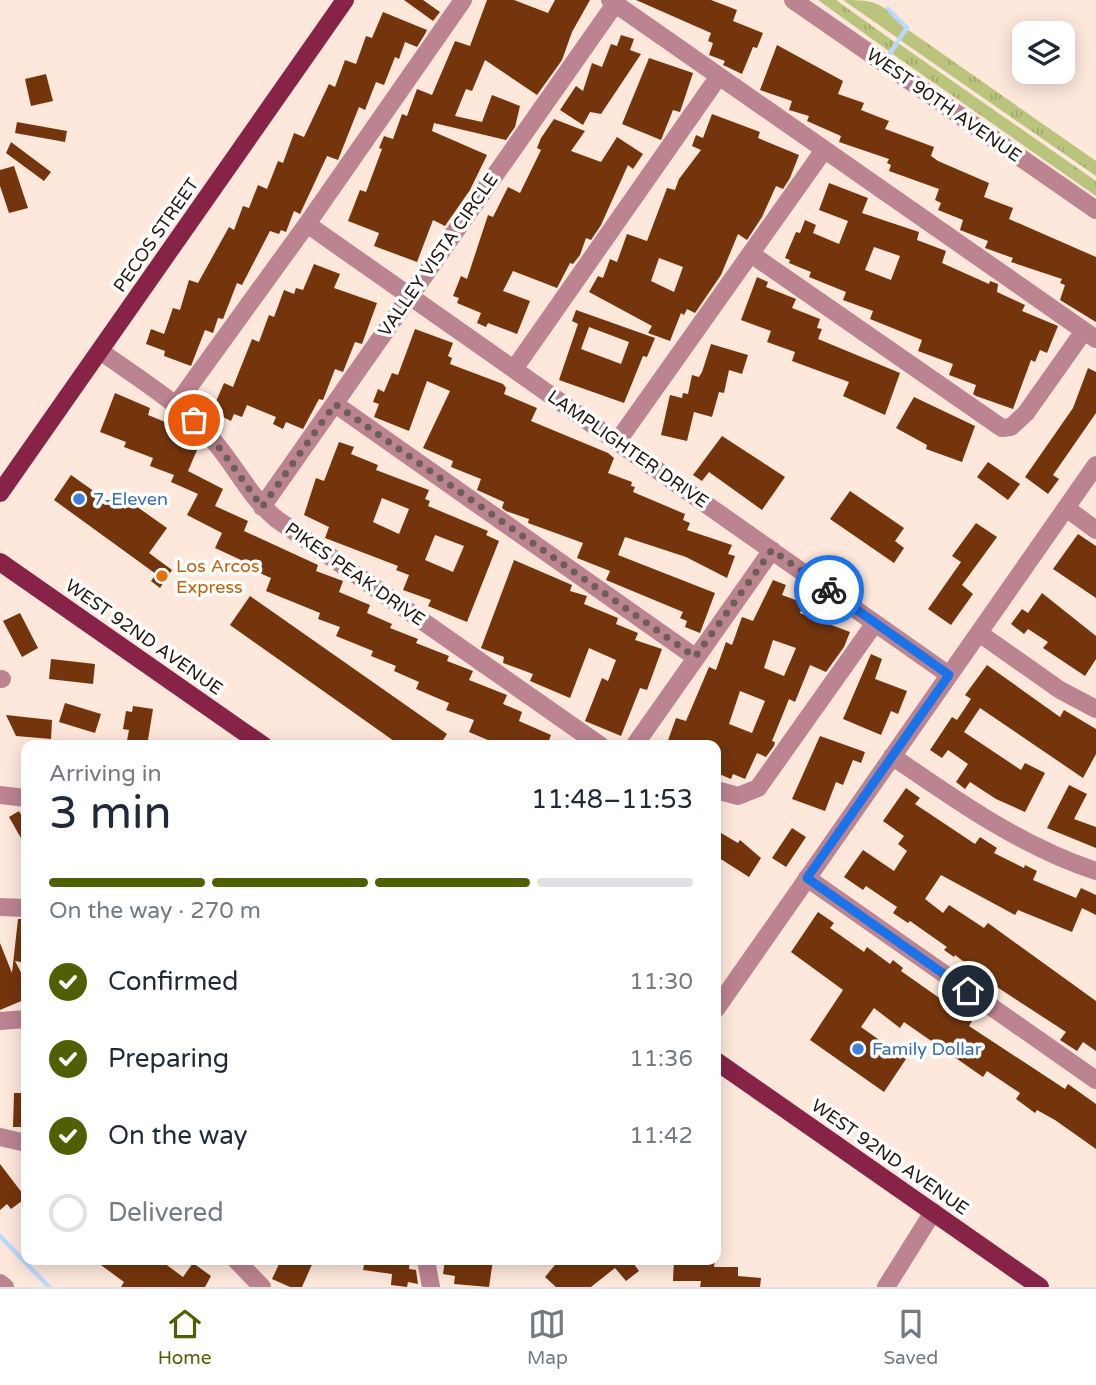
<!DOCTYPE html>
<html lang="en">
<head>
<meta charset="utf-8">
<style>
  :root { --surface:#fff; --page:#f6f6f7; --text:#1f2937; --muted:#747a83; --line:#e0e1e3; --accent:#4f6004 }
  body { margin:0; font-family:"Varela Round",sans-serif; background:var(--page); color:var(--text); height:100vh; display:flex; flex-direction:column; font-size:26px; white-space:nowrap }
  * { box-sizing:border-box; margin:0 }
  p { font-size:23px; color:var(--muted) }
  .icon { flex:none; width:38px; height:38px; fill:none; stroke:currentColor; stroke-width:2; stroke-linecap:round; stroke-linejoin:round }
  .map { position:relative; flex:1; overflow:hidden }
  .side { position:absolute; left:21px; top:740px; width:700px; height:525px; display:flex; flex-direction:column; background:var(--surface); border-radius:14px; box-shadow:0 4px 18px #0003 }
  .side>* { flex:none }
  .fabs { position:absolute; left:1012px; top:21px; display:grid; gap:14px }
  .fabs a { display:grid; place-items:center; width:63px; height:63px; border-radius:14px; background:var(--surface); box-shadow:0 4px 18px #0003; font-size:35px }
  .pin { position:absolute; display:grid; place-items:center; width:60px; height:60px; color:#fff; margin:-30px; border:4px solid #fff; border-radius:50%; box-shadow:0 2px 7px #0007 }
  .courier { position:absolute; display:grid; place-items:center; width:70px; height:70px; margin:-35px; border:5px solid #1a73e8; border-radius:50%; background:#fff; color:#222; box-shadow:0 2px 9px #0007 }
  .headline em { font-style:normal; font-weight:600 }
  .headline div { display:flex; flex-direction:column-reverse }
  .headline { display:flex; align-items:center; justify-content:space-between; height:119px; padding:0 28px }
  h1 { font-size:46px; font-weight:600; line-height:52px }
  .bar { display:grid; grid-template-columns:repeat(4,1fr); gap:10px 7px; align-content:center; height:84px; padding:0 28px }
  .bar i { height:9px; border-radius:5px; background:var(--line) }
  .bar .selected { background:var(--accent) }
  .bar p { grid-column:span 4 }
  ol { padding:0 28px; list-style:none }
  li { display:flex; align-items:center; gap:21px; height:77px }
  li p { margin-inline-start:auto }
  li .icon { padding:7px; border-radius:50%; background:var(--accent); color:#fff; stroke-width:4 }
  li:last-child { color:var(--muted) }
  li i { width:38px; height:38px; border:4px solid var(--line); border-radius:50% }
  .tab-bar { display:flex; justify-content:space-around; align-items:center; height:98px; border-top:2px solid var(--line); background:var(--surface); font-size:19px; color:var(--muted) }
  .tab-bar a { display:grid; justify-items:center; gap:4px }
  .tab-bar .selected { color:var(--accent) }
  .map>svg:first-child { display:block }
  .grass { fill:url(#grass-tufts) }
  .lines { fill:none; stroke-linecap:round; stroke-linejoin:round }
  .stream { stroke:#bad9fe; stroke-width:4.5 }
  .building { fill:#74350d; fill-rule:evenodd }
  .minor { stroke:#bc8391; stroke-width:18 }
  .major { stroke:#872347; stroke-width:18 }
  .done { stroke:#6e5f55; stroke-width:7; stroke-dasharray:0 12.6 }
  .route { stroke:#1a73e8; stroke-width:9 }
  .shop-dot { fill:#3f7fe0; stroke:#fff; stroke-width:2.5 }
  .food-dot { fill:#e8710a; stroke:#fff; stroke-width:2.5 }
  .labels { text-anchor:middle; stroke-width:7; stroke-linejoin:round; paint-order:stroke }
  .street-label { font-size:18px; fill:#21150d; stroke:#fff }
  .shop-label { font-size:18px; fill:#366cbe; stroke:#fff; text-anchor:start }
  .food-label { font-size:18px; fill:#c56008; stroke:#fff; text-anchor:start }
</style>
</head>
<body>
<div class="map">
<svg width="1096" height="1287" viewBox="0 0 1096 1287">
  <defs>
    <pattern id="grass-tufts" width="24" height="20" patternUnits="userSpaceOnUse" patternTransform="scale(1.75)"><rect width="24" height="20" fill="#bac47d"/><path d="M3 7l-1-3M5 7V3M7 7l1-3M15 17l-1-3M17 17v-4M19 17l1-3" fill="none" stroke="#a0a86b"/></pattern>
  </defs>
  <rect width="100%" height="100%" fill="#fee8dc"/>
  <path class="grass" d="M 818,0 L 836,0 L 896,43 L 890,52 Z
    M 843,0 C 879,0 881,3 906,28 L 899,39 Z
    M 907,29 L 1096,161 L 1096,176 L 900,40 Z
    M 898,43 L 1096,181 L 1096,196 L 891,53 Z"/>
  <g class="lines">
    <path class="stream" d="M 888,9 L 907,28 L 899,39
      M 890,53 L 897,43
      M 0,1236 L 49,1287"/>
  </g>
  <path class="building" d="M 404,0 L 423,0 L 440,12 L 433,21 Z
    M 487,0 L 514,0 L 548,13 L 555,0 L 590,0 L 572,32 L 562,60 L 537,95 L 485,60 L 472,91 L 466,89 L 455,116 L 482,122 L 492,95 L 520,106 L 515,127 L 506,140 L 434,123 L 432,131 L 487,155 L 470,190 L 445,226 L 433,220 L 417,262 L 374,246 L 379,233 L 348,221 L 360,190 L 366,192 L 382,149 L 379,148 L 384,136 L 393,139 L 402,114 L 407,116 L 417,89 L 432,95 L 455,41 L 470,46 Z
    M 636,0 L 711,0 L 737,10 L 733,21 L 763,33 L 757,48 L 753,47 L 742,74 L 723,65 L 725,61 L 709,55 L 713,43 L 708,41 L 711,33 Z
    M 383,12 L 427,30 L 425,34 L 417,47 L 405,42 L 399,59 L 395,57 L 384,85 L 376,82 L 365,110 L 359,107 L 338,160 L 327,156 L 300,214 L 294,211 L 286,232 L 281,230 L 279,234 L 270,231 L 242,285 L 237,283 L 223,319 L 218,318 L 213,333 L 205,330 L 191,366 L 164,356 L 165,351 L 146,344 L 151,329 L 164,334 L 173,308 L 180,310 L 189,280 L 198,283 L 229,227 L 234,230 L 243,206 L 249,208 L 258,185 L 267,189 L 278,161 L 283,163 L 294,133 L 304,137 L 329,84 L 335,87 L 345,60 L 356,64 L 366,36 L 372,38 Z
    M 621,35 L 634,39 L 630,50 L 641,54 L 601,114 L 590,112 L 583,125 L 560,110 L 576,86 L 583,91 L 592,63 L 602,67 L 611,44 L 617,46 Z
    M 777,45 L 843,81 L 838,94 L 864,103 L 861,110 L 889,121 L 885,129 L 934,147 L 931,156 L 938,161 L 989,183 L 984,197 L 1013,208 L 1009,219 L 1096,257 L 1096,322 L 1060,300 L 1065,285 L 1060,283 L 1062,279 L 1011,262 L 1013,258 L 985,248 L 988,241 L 960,230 L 963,220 L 938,210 L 941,203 L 935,200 L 939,189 L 889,171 L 891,165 L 887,163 L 889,159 L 839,142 L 841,136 L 807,121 L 809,116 L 789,110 L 792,101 L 760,90 Z
    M 649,58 L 693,73 L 680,112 L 673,110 L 661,140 L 622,124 Z
    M 46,74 L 53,101 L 31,106 L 25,79 Z
    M 712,114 L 760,132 L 758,138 L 799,155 L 790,178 L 783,189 L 776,186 L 762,217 L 747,240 L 738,234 L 721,275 L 695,313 L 687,309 L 684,315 L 681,313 L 670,341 L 648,333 L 652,326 L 589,292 L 598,276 L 603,278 L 610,259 L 617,262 L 627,234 L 647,241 L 667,188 L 675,190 L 679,179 L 701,150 L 692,146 L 696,135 L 703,138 ZM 659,258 L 683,267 L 674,292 L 651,281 Z
    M 554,119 L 585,131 L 571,151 L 601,162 L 617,137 L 643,154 L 633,169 L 628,165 L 601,225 L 591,240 L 586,238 L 580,255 L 573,264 L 570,263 L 557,288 L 513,271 L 503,291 L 530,301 L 517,334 L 488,323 L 486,327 L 477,323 L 481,313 L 457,303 L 459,298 L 453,296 L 461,276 L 467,279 L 488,215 L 493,217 L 508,187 L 520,193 L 541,150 L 537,148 L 541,138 Z
    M 17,122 L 67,131 L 65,142 L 15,133 Z
    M 11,142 L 51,172 L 44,181 L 6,153 Z
    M 14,166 L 28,208 L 9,213 L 0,186 L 0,170 Z
    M 829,183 L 868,198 L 862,213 L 919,232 L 917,240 L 946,251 L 942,263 L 989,284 L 990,281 L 998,284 L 997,292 L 1025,305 L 1022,311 L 1058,326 L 1047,353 L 1040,350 L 1035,362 L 1031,360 L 1013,409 L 976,396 L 973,394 L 976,385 L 949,375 L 953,364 L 918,351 L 922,340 L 870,319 L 873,311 L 843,300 L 846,292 L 809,277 L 811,272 L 789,263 L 790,260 L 785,258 L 796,232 L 800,233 L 805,220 L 816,225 L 813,233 L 839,244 L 848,221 L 819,210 ZM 874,247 L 900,256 L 891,280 L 865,270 Z
    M 314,264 L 340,274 L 334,288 L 377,303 L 362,344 L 355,342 L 343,372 L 335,369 L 323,400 L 319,399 L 303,429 L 286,422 L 283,429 L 273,424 L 276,417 L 247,405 L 242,417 L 234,414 L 231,421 L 221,416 L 223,410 L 214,406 L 224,383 L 233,387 L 252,339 L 259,342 L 269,315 L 274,317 L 284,290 L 294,294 L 296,288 L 303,290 Z
    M 757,277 L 768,282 L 766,287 L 796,299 L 792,308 L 820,319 L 817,328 L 822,329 L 818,339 L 900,373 L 885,415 L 843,396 L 849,382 L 792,361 L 795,352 L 767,342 L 771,331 L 741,320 Z
    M 576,310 L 655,338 L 647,357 L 643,356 L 624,403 L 559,380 L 578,324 L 572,321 ZM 589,327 L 629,342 L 621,364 L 581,349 Z
    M 415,329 L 453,343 L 448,356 L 452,358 L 450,364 L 503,384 L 506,388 L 504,394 L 537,408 L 531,421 L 608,453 L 614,458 L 608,473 L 632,482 L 631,486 L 635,487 L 633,492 L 685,514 L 683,520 L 690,523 L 687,530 L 732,545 L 728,554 L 735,556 L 727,578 L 686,557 L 625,537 L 618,555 L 715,593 L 700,633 L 685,627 L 687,621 L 680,618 L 683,612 L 606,580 L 610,571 L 577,558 L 583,543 L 528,523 L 529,519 L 506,511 L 502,508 L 504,502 L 477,490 L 481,479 L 451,467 L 453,461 L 423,448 L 450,391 L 427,381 L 409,431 L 374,417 L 379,404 L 373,402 L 378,389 L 384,392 L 392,373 L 398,375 Z
    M 711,344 L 748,355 L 742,374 L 729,370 L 724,393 L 719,392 L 712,417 L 694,412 L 687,441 L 661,435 L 670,395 L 682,398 L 683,393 L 688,394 L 692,375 L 699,377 L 702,372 Z
    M 1088,368 L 1096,372 L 1096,413 L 1053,475 L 1059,479 L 1048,494 L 1025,477 L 1073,408 Z
    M 115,393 L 150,408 L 148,415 L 175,426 L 173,430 L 200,443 L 188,471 L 223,489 L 215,506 L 248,521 L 244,531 L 318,565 L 316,571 L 343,581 L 339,592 L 370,605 L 367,613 L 392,624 L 390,628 L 418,639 L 416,643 L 449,656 L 447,661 L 473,671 L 469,680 L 507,695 L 503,704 L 522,712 L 519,721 L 551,735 L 547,746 L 502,746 L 469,732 L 474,720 L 446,710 L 449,703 L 416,689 L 419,682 L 394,671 L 396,666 L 371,656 L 373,651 L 336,636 L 340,627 L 318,619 L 320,613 L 266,591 L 271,578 L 239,564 L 241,560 L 215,548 L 222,533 L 187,515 L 198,494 L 171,482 L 174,475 L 150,466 L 153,458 L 124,447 L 126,442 L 100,432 Z
    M 914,397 L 975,426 L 962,462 L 926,449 L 927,445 L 896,428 Z
    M 722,436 L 785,477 L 762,510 L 709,472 L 702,481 L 693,475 Z
    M 339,442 L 354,447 L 351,454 L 378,465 L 376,470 L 429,490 L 425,499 L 430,501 L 428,506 L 488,531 L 486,535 L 499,541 L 467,622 L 428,606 L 431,600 L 403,590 L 409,575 L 396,570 L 398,566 L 325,538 L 329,527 L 304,515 L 316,478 L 324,481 ZM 382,498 L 409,509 L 399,534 L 373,522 ZM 435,535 L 464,546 L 453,572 L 425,560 Z
    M 988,462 L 1020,484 L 1008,500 L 977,477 Z
    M 71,475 L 112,504 L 119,494 L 167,528 L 149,553 L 172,570 L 160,588 L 151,581 L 156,574 L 54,500 Z
    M 850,491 L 904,528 L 895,541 L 904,548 L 894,563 L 830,519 Z
    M 976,523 L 997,537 L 962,585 L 973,594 L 951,625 L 928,609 L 961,562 L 952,556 Z
    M 1078,534 L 1096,546 L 1096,598 L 1053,569 Z
    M 514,560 L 572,585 L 570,591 L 587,596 L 584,604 L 618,618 L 616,624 L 638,633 L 635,640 L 662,649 L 647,690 L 640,688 L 621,736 L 585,721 L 602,678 L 608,681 L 616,660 L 589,648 L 570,698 L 530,681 L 533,674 L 503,663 L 504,657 L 481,648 Z
    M 773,580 L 786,585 L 782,595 L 804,603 L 800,613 L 850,632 L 844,647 L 826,672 L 810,665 L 795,702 L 789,699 L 772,741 L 775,742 L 774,746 L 766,757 L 757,753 L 745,779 L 733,774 L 731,779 L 719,774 L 721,769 L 716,766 L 716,746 L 666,746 L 676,718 L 686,721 L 709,667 L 716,670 L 726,642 L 732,645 L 742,617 L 753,621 ZM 773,640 L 796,648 L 784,676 L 764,668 ZM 740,691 L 765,701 L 752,733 L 729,724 Z
    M 1042,593 L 1096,636 L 1096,659 L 1085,676 L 1043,648 L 1048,642 L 1028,629 L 1024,634 L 1011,624 L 1022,609 L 1028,613 Z
    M 250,596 L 447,734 L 439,746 L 401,746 L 230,625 Z
    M 20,613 L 38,648 L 22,657 L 3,621 Z
    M 871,654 L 882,659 L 875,679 L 907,691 L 898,714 L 891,711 L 881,735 L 843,719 Z
    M 51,659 L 95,664 L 93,684 L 49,679 Z
    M 987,665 L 1060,717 L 1064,710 L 1096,729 L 1096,754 L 1083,778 L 980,708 L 964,732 L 1021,770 L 1025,763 L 1045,773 L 1025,812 L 996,799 L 970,782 L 965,789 L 956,782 L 968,764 L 948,750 L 942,758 L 930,750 L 952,717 L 957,720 L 971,699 L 965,695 Z
    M 65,703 L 101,714 L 95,733 L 59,722 Z
    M 133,706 L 153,709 L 147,746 L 126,746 L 129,730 L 123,729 L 126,711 L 132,712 Z
    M 6,715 L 52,720 L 51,739 L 16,736 Z
    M 820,736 L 865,752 L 861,763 L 853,760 L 843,785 L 836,782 L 825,811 L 792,799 Z
    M 1069,785 L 1087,794 L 1074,819 L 1096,827 L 1096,848 L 1047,828 Z
    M 906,788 L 920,798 L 915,804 L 975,844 L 980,837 L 997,848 L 994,853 L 1024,868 L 1025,865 L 1037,871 L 1033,880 L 1076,898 L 1081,888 L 1096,895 L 1096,915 L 1082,908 L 1072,932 L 1018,910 L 1015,915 L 941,875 L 925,899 L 943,913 L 949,905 L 984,928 L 988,923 L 1096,1001 L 1096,1051 L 1083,1042 L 1077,1051 L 1060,1040 L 1066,1032 L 997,987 L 955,955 L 954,957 L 944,950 L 947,947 L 910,921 L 908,923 L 893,913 L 897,907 L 866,886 L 863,890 L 844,877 L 863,850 L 894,871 L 907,851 L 898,844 L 904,836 L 883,821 Z
    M 19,811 L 26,824 L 26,847 L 9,817 Z
    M 792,828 L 806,837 L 786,867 L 772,858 Z
    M 716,830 L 738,843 L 740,840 L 761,858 L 749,877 L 716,856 Z
    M 818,912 L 834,923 L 830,928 L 864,952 L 867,947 L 890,964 L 893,960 L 903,968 L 901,971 L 972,1021 L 969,1026 L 1065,1089 L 1068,1084 L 1096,1104 L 1096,1149 L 1055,1120 L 1037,1110 L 1035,1113 L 1016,1099 L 1020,1093 L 987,1071 L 983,1077 L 904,1022 L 900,1028 L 874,1008 L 861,1027 L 906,1059 L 884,1092 L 810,1040 L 843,990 L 791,952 Z
    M 18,919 L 26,919 L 26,963 L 15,961 L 26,982 L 26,999 L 0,1010 L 0,943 L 12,973 Z
    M 14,1093 L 26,1093 L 26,1127 L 13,1127 Z
    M 0,1164 L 26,1198 L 11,1209 L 7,1204 L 0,1210 Z
    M 94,1260 L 160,1260 L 183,1277 L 193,1263 L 211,1276 L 205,1287 L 121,1287 L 124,1282 Z
    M 281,1260 L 314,1260 L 302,1287 L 290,1287 L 272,1279 Z
    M 365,1260 L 410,1260 L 409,1269 L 416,1270 L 418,1284 L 408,1282 L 407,1287 L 391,1285 L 392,1274 L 363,1270 Z
    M 445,1260 L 493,1260 L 489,1287 L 454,1284 L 455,1276 L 443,1274 Z
    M 559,1260 L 631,1260 L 639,1271 L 626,1281 L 615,1268 L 591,1287 L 556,1287 L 545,1277 Z
    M 674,1260 L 715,1260 L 714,1267 L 738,1267 L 738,1276 L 761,1278 L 760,1287 L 700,1287 L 701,1281 L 673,1281 Z"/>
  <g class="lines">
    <path class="minor" d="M 610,0 L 1096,339
      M 793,0 L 1096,210
      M 307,224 L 949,675
      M 751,254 L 1002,428 L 1011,427 L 1026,413 L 1084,331
      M 100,351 C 138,378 179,403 211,438 C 234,463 248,495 275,518 L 601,746
      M 514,369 L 719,76
      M 335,404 L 695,657
      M 176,405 L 307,224 L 463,0
      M 617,442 L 824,150
      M 262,507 L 615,4
      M 1066,508 L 1096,530
      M 979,633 L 1060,690 L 1096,709
      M 0,679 L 2,679
      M 634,746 L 772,550
      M 892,756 C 957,801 1021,846 1096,871
      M 716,790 L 738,796 L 758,788 L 875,623
      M 0,795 L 26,798
      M 807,878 L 1096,1080
      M 0,907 L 26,908
      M 716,1009 L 1096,465
      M 0,1021 L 26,1019
      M 0,1137 L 26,1143
      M 236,1260 L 262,1287
      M 426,1260 L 431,1287
      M 0,1283 L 5,1287
      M 886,1287 L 933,1212"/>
    <path class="major" d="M 0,493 L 345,0
      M 0,562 L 264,746
      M 716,1061 L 1040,1287"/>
  </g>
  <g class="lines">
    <path class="done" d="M 194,420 L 222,451 L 262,507 L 335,404 L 695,657 L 772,550 L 829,590"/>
    <path class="route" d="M 829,590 L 949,675 L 807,878 L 968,991"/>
  </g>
  <g class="shop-dot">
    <circle cx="79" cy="499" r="7"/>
    <circle cx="858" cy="1049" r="7"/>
  </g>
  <circle class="food-dot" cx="162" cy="576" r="7"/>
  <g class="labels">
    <g class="street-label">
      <text transform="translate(944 105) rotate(35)" y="6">WEST 90TH AVENUE</text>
      <text transform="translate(156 235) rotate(-55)" y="6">PECOS STREET</text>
      <text transform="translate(438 255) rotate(-55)" y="6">VALLEY VISTA CIRCLE</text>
      <text transform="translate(628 449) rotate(35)" y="6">LAMPLIGHTER DRIVE</text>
      <text transform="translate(355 574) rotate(35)" y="6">PIKES PEAK DRIVE</text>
      <text transform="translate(144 637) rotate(35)" y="6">WEST 92ND AVENUE</text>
      <text transform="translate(890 1157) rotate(35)" y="6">WEST 92ND AVENUE</text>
    </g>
    <g class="shop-label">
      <text x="93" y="505">7-Eleven</text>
      <text x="872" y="1055">Family Dollar</text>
    </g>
    <g class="food-label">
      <text x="176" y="572">Los Arcos<tspan x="176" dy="21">Express</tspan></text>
    </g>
  </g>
</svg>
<div class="fabs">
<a><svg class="icon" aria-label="layers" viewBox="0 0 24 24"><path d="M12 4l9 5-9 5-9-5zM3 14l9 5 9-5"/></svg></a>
</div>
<div class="pin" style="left:194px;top:420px;background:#ea580c"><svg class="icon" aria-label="bag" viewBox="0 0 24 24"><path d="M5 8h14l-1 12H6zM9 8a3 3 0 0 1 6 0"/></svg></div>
<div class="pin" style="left:968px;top:991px;background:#1f2937"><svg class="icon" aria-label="home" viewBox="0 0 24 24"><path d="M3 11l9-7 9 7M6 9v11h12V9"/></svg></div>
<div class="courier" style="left:829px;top:590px"><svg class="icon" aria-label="bike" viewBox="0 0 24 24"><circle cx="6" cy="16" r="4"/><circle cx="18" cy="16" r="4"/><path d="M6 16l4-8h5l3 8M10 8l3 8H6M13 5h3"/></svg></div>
<section class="side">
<div class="headline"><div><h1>3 min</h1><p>Arriving in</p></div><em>11:48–11:53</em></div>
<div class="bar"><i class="selected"></i><i class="selected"></i><i class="selected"></i><i></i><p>On the way · 270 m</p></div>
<ol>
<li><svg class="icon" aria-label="check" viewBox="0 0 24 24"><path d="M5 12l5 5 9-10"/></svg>Confirmed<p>11:30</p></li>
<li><svg class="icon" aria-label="check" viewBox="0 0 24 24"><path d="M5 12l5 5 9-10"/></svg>Preparing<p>11:36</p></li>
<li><svg class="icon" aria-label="check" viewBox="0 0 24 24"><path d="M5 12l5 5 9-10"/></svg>On the way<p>11:42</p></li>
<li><i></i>Delivered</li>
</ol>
</section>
</div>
<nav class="tab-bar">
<a class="selected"><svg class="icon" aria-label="home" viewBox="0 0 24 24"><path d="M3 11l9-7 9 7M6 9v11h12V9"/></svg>Home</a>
<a><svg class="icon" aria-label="map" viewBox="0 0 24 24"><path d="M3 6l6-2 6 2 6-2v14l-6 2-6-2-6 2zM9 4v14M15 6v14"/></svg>Map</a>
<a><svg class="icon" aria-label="saved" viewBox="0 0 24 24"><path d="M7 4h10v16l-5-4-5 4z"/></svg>Saved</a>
</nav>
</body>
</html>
